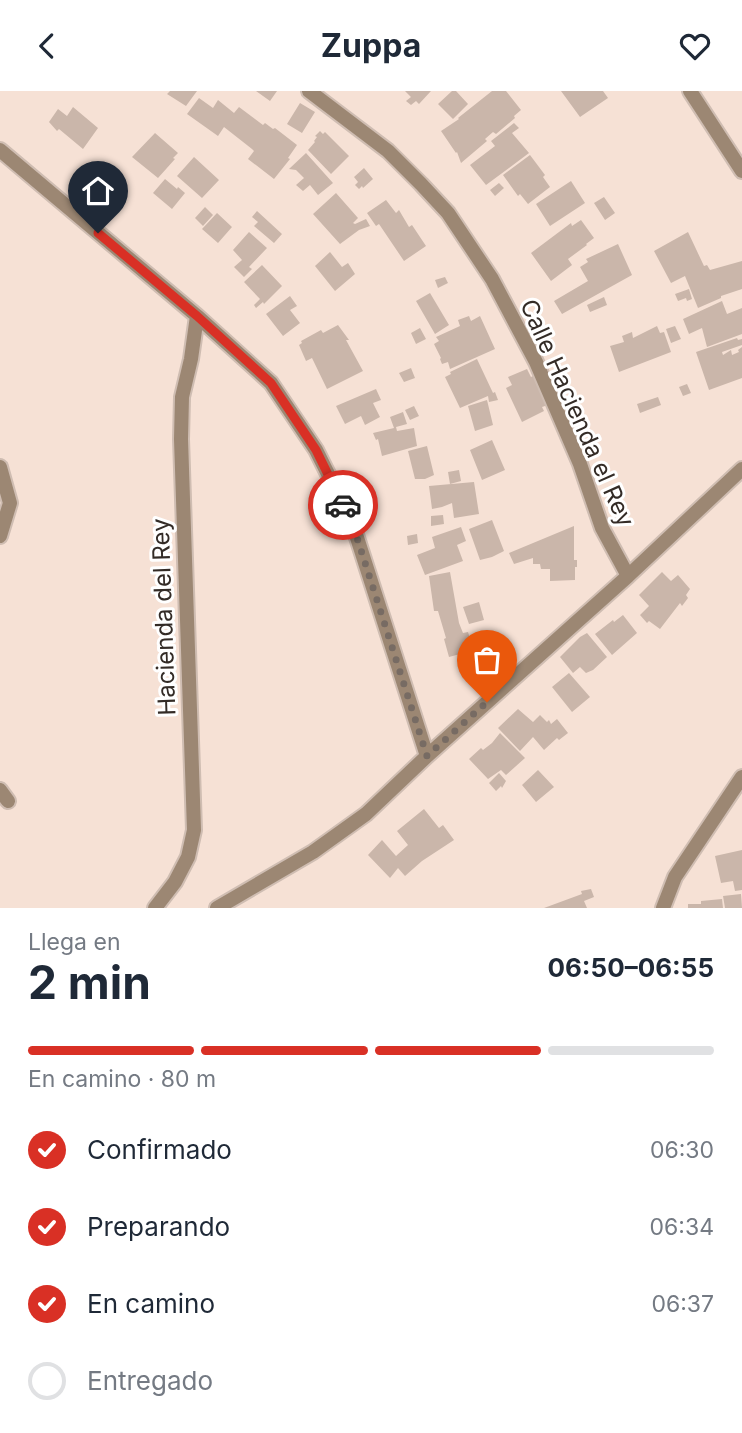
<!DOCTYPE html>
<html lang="es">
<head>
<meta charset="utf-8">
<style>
  :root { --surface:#fff; --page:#f6f6f7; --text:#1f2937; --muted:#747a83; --line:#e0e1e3; --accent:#d93025 }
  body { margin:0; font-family:Inter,sans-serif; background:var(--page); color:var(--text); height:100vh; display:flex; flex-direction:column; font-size:26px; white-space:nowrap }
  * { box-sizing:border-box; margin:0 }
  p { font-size:23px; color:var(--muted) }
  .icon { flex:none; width:38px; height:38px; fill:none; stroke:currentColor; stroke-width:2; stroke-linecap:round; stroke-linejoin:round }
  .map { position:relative; height:817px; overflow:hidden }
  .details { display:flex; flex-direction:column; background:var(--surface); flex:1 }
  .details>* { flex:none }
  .pin { position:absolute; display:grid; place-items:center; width:60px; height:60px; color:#fff; margin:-72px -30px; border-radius:50% 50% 50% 0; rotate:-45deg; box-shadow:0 0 7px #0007 }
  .pin .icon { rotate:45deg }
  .courier { position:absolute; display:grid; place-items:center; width:70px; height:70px; margin:-35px; border:5px solid #d93025; border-radius:50%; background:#fff; color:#222; box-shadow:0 2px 9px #0007 }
  .head em { font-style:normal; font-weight:700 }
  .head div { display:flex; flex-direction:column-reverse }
  .head { display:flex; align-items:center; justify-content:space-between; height:119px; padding:0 28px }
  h1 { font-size:46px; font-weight:700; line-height:52px }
  .bar { display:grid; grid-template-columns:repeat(4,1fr); gap:10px 7px; align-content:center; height:84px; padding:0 28px }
  .bar i { height:9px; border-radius:5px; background:var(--line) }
  .bar .selected { background:var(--accent) }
  .bar p { grid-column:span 4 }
  ol { padding:0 28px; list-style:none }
  li { display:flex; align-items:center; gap:21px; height:77px }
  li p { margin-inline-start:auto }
  li .icon { padding:7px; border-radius:50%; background:var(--accent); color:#fff; stroke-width:4 }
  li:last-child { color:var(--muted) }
  li i { width:38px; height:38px; border:4px solid var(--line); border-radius:50% }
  header { display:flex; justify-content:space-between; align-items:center; height:91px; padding:0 28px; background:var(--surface); font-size:32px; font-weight:700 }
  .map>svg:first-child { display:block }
  .building { fill:#cab6aa }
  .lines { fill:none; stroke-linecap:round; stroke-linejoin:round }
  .minor-casing { stroke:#cfbdb2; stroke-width:18 }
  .minor { stroke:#9c8773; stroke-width:14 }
  .done { stroke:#776b63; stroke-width:7; stroke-dasharray:0 12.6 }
  .route { stroke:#d93025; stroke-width:9 }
  .labels { text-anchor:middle; stroke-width:6; stroke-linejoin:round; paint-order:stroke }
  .street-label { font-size:24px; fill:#332b26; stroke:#fff }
</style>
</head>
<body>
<header><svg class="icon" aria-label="back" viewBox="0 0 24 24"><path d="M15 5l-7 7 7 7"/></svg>Zuppa<svg class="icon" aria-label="heart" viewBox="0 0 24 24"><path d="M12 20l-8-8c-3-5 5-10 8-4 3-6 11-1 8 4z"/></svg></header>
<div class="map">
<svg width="742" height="817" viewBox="0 0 742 817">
  <rect width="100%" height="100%" fill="#f6e1d5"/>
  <path class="building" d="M 170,0 L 197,0 L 186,15 L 167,3 Z
    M 256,0 L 277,0 L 270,10 Z
    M 405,0 L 431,0 L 419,13 L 416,10 L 411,14 L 406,10 L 411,6 Z
    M 452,0 L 456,0 L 468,13 L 453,28 L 438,13 Z
    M 492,0 L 506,0 L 521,19 L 514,25 L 515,27 L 496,43 L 493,41 L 485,48 L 487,50 L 461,72 L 457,61 L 456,62 L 441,40 L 459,28 L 458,27 Z
    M 561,0 L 603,0 L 608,7 L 580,26 Z
    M 199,7 L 213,17 L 218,9 L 234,22 L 239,16 L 263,34 L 265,32 L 273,38 L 275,37 L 297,54 L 288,67 L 290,68 L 274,88 L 248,68 L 254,60 L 252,58 L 224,36 L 218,45 L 187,23 Z
    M 300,12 L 315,21 L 302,42 L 287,33 Z
    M 73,16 L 98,37 L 83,58 L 59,38 L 57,40 L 49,31 L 58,18 L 67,25 Z
    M 514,32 L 519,37 L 512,42 L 529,62 L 486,94 L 470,74 L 495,55 L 491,50 Z
    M 320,40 L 323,43 L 325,41 L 349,65 L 331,83 L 308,59 L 315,51 L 314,50 L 317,46 L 315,45 Z
    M 155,42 L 178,62 L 173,67 L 175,68 L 158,87 L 132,66 Z
    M 306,62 L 333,92 L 318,104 L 310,94 L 303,100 L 296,94 L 304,87 L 296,79 L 289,78 Z
    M 530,64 L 545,84 L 543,86 L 550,96 L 528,113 L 520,103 L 518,105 L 503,84 Z
    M 194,66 L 219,89 L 202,107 L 177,85 Z
    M 364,77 L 373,88 L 363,97 L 362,95 L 359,98 L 355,94 L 358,91 L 354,86 Z
    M 165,88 L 177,98 L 178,96 L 185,102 L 172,118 L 153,102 Z
    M 571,90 L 585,112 L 550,135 L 536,113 Z
    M 499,92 L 504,97 L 495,105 L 490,99 Z
    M 336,102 L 358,127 L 353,132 L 355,133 L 366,128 L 370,135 L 359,139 L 340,153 L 313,123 Z
    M 604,106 L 615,122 L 605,129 L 594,112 Z
    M 386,109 L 396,122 L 399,119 L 409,136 L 412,134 L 426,155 L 404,170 L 379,133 L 376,135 L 367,122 Z
    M 205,116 L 213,124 L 203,135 L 195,127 Z
    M 257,120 L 282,143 L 274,152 L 254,135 L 258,131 L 252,126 Z
    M 217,122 L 232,136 L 218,152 L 202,138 Z
    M 581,129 L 594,147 L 586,153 L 587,154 L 568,168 L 572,174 L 551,190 L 531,162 L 571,132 L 572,135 Z
    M 249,141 L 267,157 L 249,176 L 252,178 L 244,186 L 234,176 L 242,169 L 233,159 Z
    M 688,141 L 704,175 L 707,174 L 710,179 L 742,170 L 742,198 L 721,205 L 721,207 L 698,217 L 685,185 L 671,192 L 654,160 Z
    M 618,153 L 632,184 L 562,223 L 554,210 L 588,190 L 580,176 L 588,171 L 586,168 Z
    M 330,161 L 342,176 L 348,172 L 355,183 L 335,200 L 315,175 Z
    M 262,174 L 282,195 L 264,213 L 263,211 L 256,217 L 254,214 L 260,208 L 244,191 Z
    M 445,186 L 448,192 L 438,197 L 435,189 Z
    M 689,198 L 692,208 L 687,210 L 686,207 L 678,210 L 675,203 Z
    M 430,202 L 449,234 L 435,243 L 416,210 Z
    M 290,205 L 297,215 L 290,219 L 300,232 L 283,245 L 266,223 Z
    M 604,206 L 607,214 L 590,221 L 587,214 Z
    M 722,210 L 727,223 L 742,217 L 742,243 L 707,256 L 702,237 L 689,243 L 683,228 Z
    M 469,225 L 471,230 L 480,225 L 495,258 L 450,278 L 448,271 L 442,273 L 440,268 L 441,267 L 434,253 L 439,250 L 436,246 L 460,235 L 458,229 Z
    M 338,234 L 349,249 L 346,249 L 363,280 L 327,298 L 312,267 L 306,270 L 299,254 L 302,252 L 301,250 L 321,239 L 323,242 Z
    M 657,235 L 660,242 L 664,241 L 671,261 L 619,281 L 610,255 L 624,251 L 622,245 L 632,241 L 633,247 Z
    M 675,235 L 681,248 L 671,252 L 666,238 Z
    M 420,237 L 426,248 L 416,253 L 411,242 Z
    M 737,247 L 738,249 L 742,248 L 742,254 L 722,261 L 723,264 L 731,259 L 732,264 L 739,261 L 738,259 L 742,256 L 742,287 L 709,299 L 696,261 Z
    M 477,268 L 493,302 L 495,301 L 498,309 L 489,311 L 488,305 L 460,317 L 445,286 L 451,283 L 450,281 Z
    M 411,277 L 415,287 L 404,291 L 399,282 Z
    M 527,278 L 531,286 L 535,284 L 548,314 L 542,316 L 544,320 L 522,331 L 506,297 L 512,294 L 508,286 Z
    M 687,293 L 691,302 L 683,305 L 679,296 Z
    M 376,298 L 381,309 L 373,312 L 380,326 L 365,334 L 361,325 L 345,333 L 336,315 Z
    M 658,306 L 661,314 L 640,322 L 637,313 Z
    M 487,309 L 493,334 L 475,340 L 468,315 Z
    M 414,315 L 419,325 L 410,329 L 405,319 Z
    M 403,321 L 407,333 L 396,336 L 397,340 L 414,337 L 417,355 L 382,365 L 378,348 L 376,349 L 373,342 L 394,337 L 390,326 Z
    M 492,349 L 505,379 L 482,389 L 470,359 Z
    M 427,355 L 434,384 L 425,388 L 415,388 L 408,360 Z
    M 459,379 L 461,390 L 450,393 L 448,381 Z
    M 474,391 L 479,423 L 454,427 L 452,412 L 442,416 L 432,418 L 429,395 Z
    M 443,424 L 444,433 L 431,435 L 431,425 Z
    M 492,429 L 504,460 L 492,466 L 480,469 L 469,438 Z
    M 574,435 L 574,469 L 577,469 L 577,476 L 575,476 L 575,489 L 550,490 L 550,478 L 541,478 L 540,473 L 533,473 L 533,467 L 514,473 L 509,462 Z
    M 461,436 L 466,450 L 457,454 L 463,470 L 425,484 L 417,464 L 435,457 L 432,446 Z
    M 417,443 L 418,452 L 408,454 L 407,445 Z
    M 450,481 L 459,532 L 463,542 L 468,541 L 474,561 L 461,566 L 460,563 L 449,566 L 444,548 L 446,547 L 438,520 L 434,520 L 429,485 Z
    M 662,481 L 671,490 L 678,484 L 690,498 L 686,504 L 688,507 L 682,515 L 680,512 L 660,538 L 649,530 L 647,532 L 640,524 L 649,515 L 639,504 Z
    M 479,511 L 484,529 L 469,533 L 463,516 Z
    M 623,524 L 637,542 L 612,564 L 595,543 L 613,529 L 614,531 Z
    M 587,542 L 607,566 L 593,579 L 586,582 L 580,576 L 573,582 L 560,566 L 580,546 Z
    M 494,545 L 498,555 L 488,558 L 484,549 Z
    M 569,582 L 590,606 L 572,621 L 552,596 Z
    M 518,618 L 533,631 L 540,624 L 547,631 L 549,629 L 551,633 L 557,628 L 568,642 L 559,649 L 557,647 L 544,659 L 533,646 L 520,660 L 498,637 Z
    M 500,642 L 525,667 L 506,684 L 501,679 L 488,688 L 469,668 L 481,657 L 483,659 L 492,652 Z
    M 538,679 L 554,696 L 536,711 L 522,694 Z
    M 499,682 L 506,690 L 502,697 L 501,695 L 496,700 L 489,692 Z
    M 424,718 L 439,737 L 443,734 L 454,749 L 422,770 L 405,785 L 398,777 L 390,787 L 368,764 L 382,749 L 396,765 L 408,754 L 397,740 Z
    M 742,759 L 742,799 L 735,800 L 733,790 L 721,792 L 715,765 Z
    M 591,798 L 594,806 L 584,810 L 587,817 L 544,817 L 582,803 L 581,800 Z
    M 741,803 L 742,817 L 725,817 L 723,805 Z
    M 722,808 L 723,817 L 688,817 L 688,813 L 701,813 L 701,810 Z"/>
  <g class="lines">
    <defs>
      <path id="minor" d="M 309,0 L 388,60 L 421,93 L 448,122 L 492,188 L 536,271 L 580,373 L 602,437 L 628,485
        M 690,0 L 742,80
        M 0,59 L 197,225 L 271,292 L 316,359 L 352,431 L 427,665
        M 0,376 L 10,412 L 0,445
        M 0,699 L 8,710
        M 155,817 L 175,791 L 188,766 L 194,739 L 181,348 L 182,306 L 191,268 L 197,225
        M 217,817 L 313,761 L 366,723 L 427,665 L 628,485 L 742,378
        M 663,817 L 675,786 L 742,686"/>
    </defs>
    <use href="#minor" class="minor-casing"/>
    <use href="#minor" class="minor"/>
  </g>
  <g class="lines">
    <path class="done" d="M 343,414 L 352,431 L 427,665 L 487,611"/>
    <path class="route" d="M 98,142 L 197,225 L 271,292 L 316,359 L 343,414"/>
  </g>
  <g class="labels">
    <g class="street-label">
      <text transform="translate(577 322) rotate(66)" y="8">Calle Hacienda el Rey</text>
      <text transform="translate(164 526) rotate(-92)" y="8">Hacienda del Rey</text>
    </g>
  </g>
</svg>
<div class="pin" style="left:487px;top:611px;background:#ea580c"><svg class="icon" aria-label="bag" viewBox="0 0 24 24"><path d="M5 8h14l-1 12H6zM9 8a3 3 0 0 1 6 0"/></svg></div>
<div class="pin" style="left:98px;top:142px;background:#1f2937"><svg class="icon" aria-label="home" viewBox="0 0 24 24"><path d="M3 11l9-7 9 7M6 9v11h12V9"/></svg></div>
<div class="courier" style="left:343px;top:414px"><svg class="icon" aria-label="car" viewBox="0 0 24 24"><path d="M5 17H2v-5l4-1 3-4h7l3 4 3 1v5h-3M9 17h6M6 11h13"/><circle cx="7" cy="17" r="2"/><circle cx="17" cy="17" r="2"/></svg></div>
</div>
<section class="details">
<div class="head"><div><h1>2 min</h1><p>Llega en</p></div><em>06:50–06:55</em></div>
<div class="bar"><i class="selected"></i><i class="selected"></i><i class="selected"></i><i></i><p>En camino · 80 m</p></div>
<ol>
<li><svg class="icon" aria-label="check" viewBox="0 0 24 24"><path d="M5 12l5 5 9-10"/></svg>Confirmado<p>06:30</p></li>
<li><svg class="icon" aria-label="check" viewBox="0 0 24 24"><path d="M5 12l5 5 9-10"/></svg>Preparando<p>06:34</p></li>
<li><svg class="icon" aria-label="check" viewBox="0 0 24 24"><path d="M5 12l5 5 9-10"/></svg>En camino<p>06:37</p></li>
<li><i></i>Entregado</li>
</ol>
</section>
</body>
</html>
